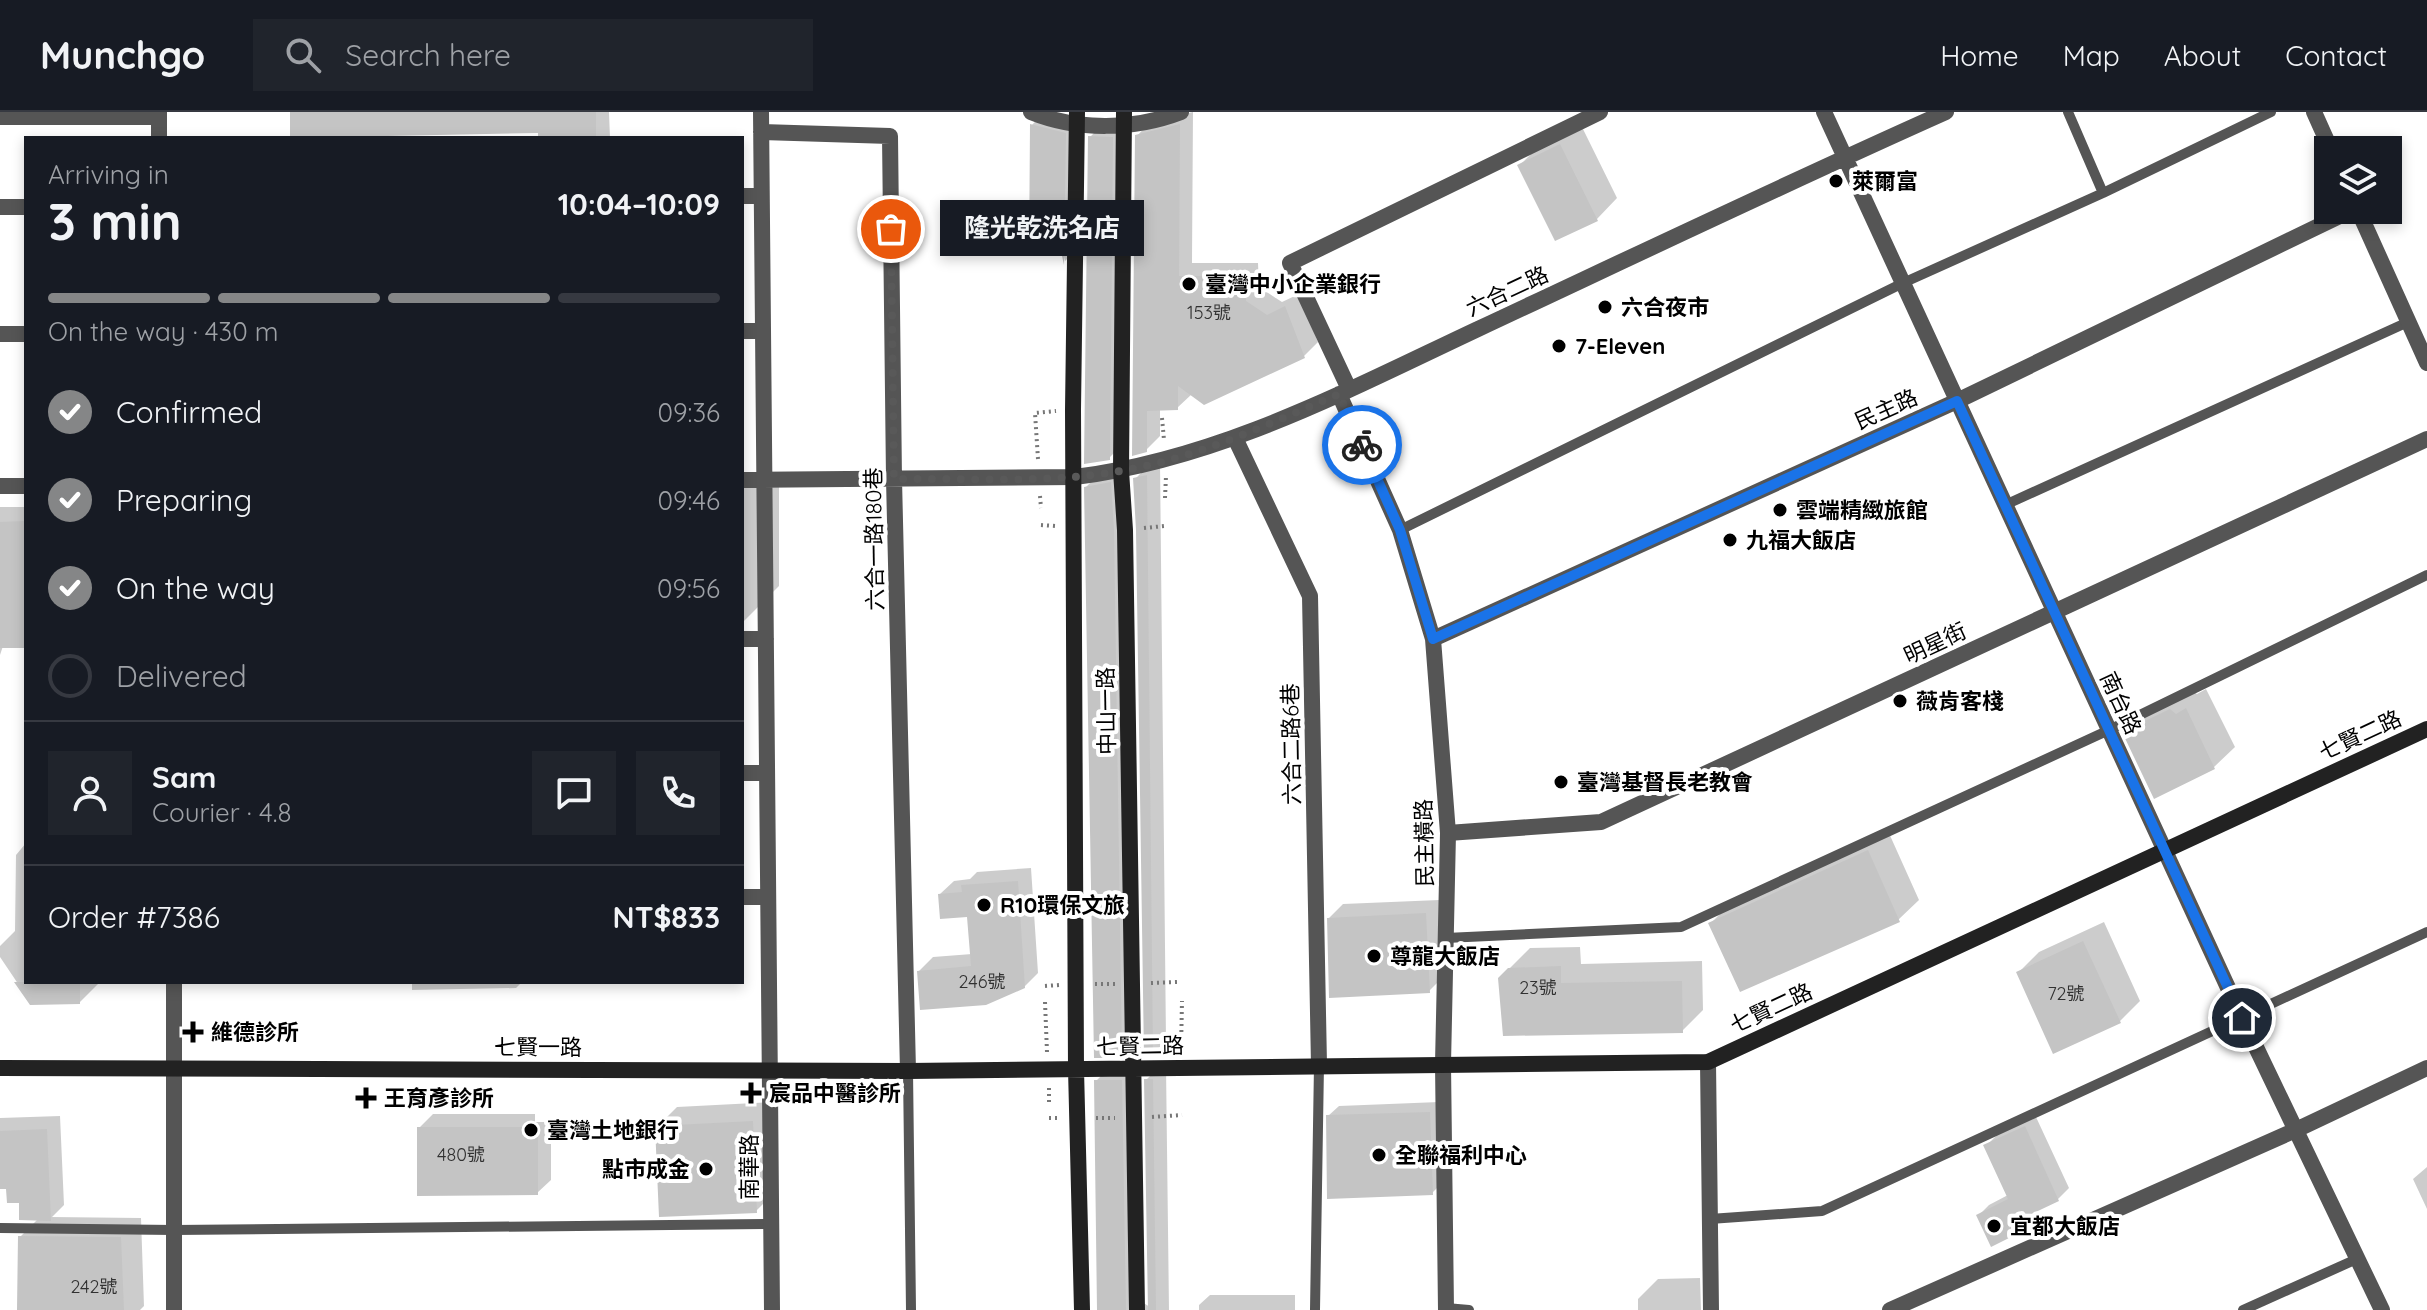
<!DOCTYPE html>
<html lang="en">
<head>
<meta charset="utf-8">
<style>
  :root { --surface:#171b24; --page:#20242c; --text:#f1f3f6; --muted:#9ea1a6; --line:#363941; --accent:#858687 }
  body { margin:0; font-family:Quicksand,"Noto Sans TC",sans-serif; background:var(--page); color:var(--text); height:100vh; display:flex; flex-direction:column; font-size:30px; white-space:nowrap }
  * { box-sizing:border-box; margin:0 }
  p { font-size:26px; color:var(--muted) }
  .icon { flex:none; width:44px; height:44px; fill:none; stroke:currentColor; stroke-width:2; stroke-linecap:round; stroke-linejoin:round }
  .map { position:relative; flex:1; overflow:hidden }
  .side { position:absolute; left:24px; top:24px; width:720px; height:848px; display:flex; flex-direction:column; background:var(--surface); border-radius:0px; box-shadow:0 4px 12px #0003 }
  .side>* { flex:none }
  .fabs { position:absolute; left:2314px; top:24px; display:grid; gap:16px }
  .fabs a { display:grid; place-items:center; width:88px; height:88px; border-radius:0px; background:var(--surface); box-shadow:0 4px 12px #0003; font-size:40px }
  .pin { position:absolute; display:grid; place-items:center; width:68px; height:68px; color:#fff; margin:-34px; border:4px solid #fff; border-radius:50%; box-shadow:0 2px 8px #0007 }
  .courier { position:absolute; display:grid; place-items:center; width:80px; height:80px; margin:-40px; border:6px solid #1a73e8; border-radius:50%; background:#fff; color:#222; box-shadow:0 2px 10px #0007 }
  .bubble { position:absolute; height:56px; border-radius:0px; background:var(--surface); box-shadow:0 4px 12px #0003; font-size:26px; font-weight:700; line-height:56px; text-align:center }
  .summary em { font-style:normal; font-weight:700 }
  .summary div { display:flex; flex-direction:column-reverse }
  .summary { display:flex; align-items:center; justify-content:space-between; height:136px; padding:0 24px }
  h1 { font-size:52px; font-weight:700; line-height:60px }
  .bar { display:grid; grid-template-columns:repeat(4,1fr); gap:12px 8px; align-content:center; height:96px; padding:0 24px }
  .bar i { height:10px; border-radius:6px; background:var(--line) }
  .bar .current { background:var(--accent) }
  .bar p { grid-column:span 4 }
  .line { display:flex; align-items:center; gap:20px; padding:0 24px; border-top:2px solid var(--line) }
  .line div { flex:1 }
  .round { display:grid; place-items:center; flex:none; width:84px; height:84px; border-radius:0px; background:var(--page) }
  ol { padding:0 24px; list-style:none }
  li { display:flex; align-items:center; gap:24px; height:88px }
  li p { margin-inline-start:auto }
  li .icon { padding:8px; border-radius:50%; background:var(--accent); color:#fff; stroke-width:4 }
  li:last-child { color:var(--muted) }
  li i { width:44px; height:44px; border:4px solid var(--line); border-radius:50% }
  header { display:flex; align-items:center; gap:48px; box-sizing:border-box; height:112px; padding:0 40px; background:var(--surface); border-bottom:2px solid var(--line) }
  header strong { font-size:38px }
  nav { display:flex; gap:44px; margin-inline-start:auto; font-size:28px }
  .search { width:560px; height:72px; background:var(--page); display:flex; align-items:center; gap:20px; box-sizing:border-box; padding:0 28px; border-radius:0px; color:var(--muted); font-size:30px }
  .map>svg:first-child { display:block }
  .shadow { fill:#0003 }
  .building { fill:#c4c4c4 }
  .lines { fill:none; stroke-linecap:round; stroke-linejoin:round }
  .path { stroke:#777; stroke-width:4; stroke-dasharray:2 4; stroke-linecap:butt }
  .lane { stroke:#555; stroke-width:10 }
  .street { stroke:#555; stroke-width:16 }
  .secondary { stroke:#222; stroke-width:16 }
  .done { stroke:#595959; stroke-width:8; stroke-dasharray:0 14.4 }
  .route { stroke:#1a73e8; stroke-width:10 }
  .poi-dot { fill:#000; stroke:#fff; stroke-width:3 }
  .labels { text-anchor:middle; stroke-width:8; stroke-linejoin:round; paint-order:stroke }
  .number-label { font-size:18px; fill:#313131 }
  .poi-label { font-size:22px; font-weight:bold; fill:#000; stroke:#fff; text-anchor:start }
  .street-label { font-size:22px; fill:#000; stroke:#fff }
</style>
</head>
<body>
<header>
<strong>Munchgo</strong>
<div class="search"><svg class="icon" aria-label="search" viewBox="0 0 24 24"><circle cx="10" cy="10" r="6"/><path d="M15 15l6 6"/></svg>Search here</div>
<nav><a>Home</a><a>Map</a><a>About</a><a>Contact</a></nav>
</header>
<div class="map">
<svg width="2427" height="1198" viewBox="0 0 2427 1198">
  <rect width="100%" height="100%" fill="#fff"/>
  <path class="shadow" d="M 293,0 L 609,0 L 610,26 L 540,26 L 540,19 L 357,21 L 357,26 L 293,26 Z
    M 1044,0 L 1079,8 L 1077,137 L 1065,149 L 1032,13 Z
    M 1193,0 L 1192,151 L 1258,151 L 1259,175 L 1282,190 L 1299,182 L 1318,230 L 1304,244 L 1192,282 L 1177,296 L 1160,297 L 1160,324 L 1146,338 L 1137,24 L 1151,9 Z
    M 1104,11 L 1126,11 L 1123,332 L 1109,346 L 1090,25 Z
    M 1581,13 L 1617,86 L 1597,107 L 1556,127 L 1520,53 L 1540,33 Z
    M 1160,350 L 1166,929 L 1152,943 L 1135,367 L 1149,353 Z
    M 1124,357 L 1135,930 L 1121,944 L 1086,375 L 1100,361 Z
    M 742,369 L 779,370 L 779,474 L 744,509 L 742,509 Z
    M 0,395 L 26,395 L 26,534 L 3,534 L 0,543 Z
    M 2206,577 L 2235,635 L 2214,655 L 2155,685 L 2125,621 L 2145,600 L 2191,578 L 2197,582 Z
    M 1888,719 L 1919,788 L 1898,808 L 1710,812 L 1731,791 Z
    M 26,731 L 26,870 L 100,870 L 80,890 L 31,891 L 0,845 L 0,834 L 15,819 L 16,743 Z
    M 1031,756 L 1038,861 L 1024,875 L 919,859 L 933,845 L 972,842 L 969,803 L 940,782 L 954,769 L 970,767 L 977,760 Z
    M 1439,788 L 1443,865 L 1429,879 L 1329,806 L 1343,792 Z
    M 2104,810 L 2140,889 L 2120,909 L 2018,861 L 2039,840 Z
    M 1580,835 L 1581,852 L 1702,849 L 1703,898 L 1682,919 L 1500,866 L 1530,836 Z
    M 412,870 L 522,870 L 516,876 L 412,878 Z
    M 1136,954 L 1142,1190 L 1150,1195 L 1146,968 L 1160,954 L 1166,954 L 1169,1198 L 1099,1198 L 1096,969 L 1110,955 Z
    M 772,990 L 777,1078 L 756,1099 L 657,1015 L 677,995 Z
    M 1439,990 L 1442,1071 L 1432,1081 L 1328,1004 L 1339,994 Z
    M 433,1002 L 535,1002 L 535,1010 L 551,1010 L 551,1068 L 537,1081 L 419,1016 Z
    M 60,1004 L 64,1093 L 52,1105 L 141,1106 L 144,1194 L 140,1198 L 19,1198 L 20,1125 L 39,1106 L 8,1075 L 0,1075 L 0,1006 Z
    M 2036,1005 L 2069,1076 L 2058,1087 L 2020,1105 L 2023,1111 L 2012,1122 L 1978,1104 L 1989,1093 L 2008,1083 L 1986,1034 L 1997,1023 Z
    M 2427,1055 L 2427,1097 L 2413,1067 Z
    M 1700,1166 L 1701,1198 L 1638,1198 L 1638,1187 L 1658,1167 Z
    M 1210,1183 L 1295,1183 L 1295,1198 L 1199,1198 L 1199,1193 Z"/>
  <path class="building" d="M 290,0 L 596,0 L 596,26 L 538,26 L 538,21 L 290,26 Z
    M 1030,12 L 1066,21 L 1064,153 L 1062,144 L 1029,143 Z
    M 1180,12 L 1179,164 L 1245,164 L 1246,189 L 1267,203 L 1285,194 L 1305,246 L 1204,293 L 1178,274 L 1178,298 L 1147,299 L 1147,340 L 1132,344 L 1135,23 Z
    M 1088,24 L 1113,25 L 1110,348 L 1084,352 Z
    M 1560,32 L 1598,109 L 1555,129 L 1517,53 Z
    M 1147,363 L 1153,945 L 1144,945 L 1136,418 L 1133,366 Z
    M 1111,370 L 1114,418 L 1122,946 L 1094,946 L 1084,375 Z
    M 26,409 L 26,536 L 0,536 L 0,410 Z
    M 2186,596 L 2215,657 L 2154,687 L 2122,620 L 2170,597 L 2176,602 Z
    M 1868,738 L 1900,810 L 1740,880 L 1708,811 Z
    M 1018,769 L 1025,876 L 986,893 L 920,898 L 917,859 L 971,854 L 967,805 L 940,807 L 938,782 L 962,780 L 961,773 Z
    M 1426,801 L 1430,881 L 1329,886 L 1327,806 Z
    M 2083,829 L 2121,911 L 2053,942 L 2016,860 Z
    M 1561,854 L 1561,871 L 1682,869 L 1683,921 L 1503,924 L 1498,866 L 1508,856 Z
    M 14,870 L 80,870 L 80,892 L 30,893 Z
    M 1144,967 L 1153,967 L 1156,1198 L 1148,1198 Z
    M 1094,968 L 1122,968 L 1126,1198 L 1097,1198 Z
    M 1430,1000 L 1433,1083 L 1327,1087 L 1326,1003 Z
    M 753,1009 L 757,1101 L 659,1105 L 655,1014 Z
    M 2025,1014 L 2059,1089 L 2008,1113 L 2013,1124 L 1991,1135 L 1976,1103 L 2008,1087 L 1983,1033 Z
    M 417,1015 L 522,1015 L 522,1023 L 538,1023 L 538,1083 L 417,1084 Z
    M 47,1017 L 51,1109 L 19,1108 L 19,1091 L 7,1091 L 6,1077 L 0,1077 L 0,1019 Z
    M 18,1124 L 121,1125 L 124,1198 L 17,1198 Z"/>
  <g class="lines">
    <path class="path" d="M 1162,306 L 1164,328
      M 1038,347 L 1035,301 L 1056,299
      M 1040,384 L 1041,396
      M 1165,386 L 1166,364
      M 1041,413 L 1055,414
      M 1144,416 L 1165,414
      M 1151,871 L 1178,870
      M 1095,872 L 1115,872
      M 1045,874 L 1059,873
      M 1045,890 L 1047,940
      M 1181,938 L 1182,889
      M 1049,976 L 1049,994
      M 1152,1005 L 1182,1003
      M 1049,1006 L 1059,1006
      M 1096,1006 L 1115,1006"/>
    <path class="lane" d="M 2068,0 L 2103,81
      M 2005,393 L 2408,210
      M 1400,418 L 1903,171 L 2103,81 L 2271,0
      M 1446,826 L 1681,815 L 2109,618 L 2427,463
      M 908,959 L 911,1198
      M 1710,1107 L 1822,1099 L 2427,820
      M 0,1116 L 174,1118 L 771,1112
      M 1446,1196 L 1469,1198
      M 1315,1198 L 1319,953
      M 2243,1198 L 2359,1146"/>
    <path class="street" d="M 159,0 L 159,26
      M 761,0 L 772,1198
      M 1031,0 C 1078,19 1134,18 1181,0
      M 1824,0 L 2242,906 L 2382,1198
      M 2314,0 L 2331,38
      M 0,5 L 159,5
      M 761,20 L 890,24 L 894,367 L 908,959
      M 742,84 L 761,84
      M 0,95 L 26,95
      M 2358,98 L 2427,251
      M 742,219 L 763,219
      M 0,222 L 26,222
      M 1349,277 L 1290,151 L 1600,0
      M 1339,282 L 1400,418 L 1433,527 L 1448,721 L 1443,952 L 1446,1198
      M 1235,326 L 1310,484 L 1319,953
      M 742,368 L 1075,365 C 1219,347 1348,278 1478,217 C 1634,144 1789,70 1946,0
      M 0,374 L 26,374
      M 742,527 L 766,527
      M 1433,527 L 1957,289 L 2352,98
      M 742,661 L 767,661
      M 1448,721 L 1601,710 L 2427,327
      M 742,785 L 768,785
      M 1708,950 L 1711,1198
      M 174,1198 L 174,870
      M 1890,1198 L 2298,1017 L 2427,956"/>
    <path class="secondary" d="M 1077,0 L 1073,298 L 1076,957 L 1082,1198
      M 1124,0 L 1121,359 L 1125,418 L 1137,1198
      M 0,956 L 908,959 L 1708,950 L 2427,617"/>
  </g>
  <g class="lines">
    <path class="done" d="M 891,117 L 894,367 C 969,366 1046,372 1120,359 C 1196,347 1268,312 1339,282 L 1362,333"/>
    <path class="route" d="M 1362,333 L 1400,418 L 1433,527 L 1957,289 L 2242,906"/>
  </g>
  <g class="poi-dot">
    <circle cx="1836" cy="69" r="8"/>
    <circle cx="1189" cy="172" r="8"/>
    <circle cx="1605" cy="195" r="8"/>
    <circle cx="1559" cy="234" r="8"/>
    <circle cx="1780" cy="398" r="8"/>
    <circle cx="1730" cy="428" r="8"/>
    <circle cx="1900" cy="589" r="8"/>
    <circle cx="1561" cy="670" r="8"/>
    <circle cx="984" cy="793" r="8"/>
    <circle cx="1374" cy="844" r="8"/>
    <path d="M189 908h8v8h8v8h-8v8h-8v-8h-8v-8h8z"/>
    <path d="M747 969h8v8h8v8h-8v8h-8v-8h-8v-8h8z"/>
    <path d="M362 974h8v8h8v8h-8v8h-8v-8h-8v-8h8z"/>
    <circle cx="531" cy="1018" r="8"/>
    <circle cx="1379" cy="1043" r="8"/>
    <circle cx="706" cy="1057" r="8"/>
    <circle cx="1994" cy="1114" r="8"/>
  </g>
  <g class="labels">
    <g class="number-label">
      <text x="1209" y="207">153號</text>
      <text x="982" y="876">246號</text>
      <text x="1538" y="882">23號</text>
      <text x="2066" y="888">72號</text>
      <text x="461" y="1049">480號</text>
      <text x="94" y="1181">242號</text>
    </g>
    <g class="poi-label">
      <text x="1852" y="77">萊爾富</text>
      <text x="1205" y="180">臺灣中小企業銀行</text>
      <text x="1621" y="203">六合夜市</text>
      <text x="1575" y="242">7-Eleven</text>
      <text x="1796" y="406">雲端精緻旅館</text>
      <text x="1746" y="436">九福大飯店</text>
      <text x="1916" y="597">薇肯客棧</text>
      <text x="1577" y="678">臺灣基督長老教會</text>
      <text x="1000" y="801">R10環保文旅</text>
      <text x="1390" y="852">尊龍大飯店</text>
      <text x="211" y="928">維德診所</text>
      <text x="769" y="989">宸品中醫診所</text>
      <text x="384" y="994">王育彥診所</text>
      <text x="547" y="1026">臺灣土地銀行</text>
      <text x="1395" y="1051">全聯福利中心</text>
      <text x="690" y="1065" text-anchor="end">點市成金</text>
      <text x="2010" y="1122">宜都大飯店</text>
    </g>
    <g class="street-label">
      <text transform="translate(1507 179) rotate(-25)" y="8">六合二路</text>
      <text transform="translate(1886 297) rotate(-24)" y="8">民主路</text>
      <text transform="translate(874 427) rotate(-91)" y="8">六合一路180巷</text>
      <text transform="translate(1935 531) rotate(-25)" y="8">明星街</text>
      <text transform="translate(2121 591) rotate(65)" y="8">南台路</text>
      <text transform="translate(1106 599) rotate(-91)" y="8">中山一路</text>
      <text transform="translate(2360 623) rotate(-25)" y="8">七賢二路</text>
      <text transform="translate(1291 632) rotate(-91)" y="8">六合二路6巷</text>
      <text transform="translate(1424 731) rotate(-91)" y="8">民主橫路</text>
      <text transform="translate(1771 896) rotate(-25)" y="8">七賢二路</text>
      <text transform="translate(1140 934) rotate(-1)" y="8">七賢二路</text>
      <text x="538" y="943">七賢一路</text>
      <text transform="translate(749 1055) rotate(-90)" y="8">南華路</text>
    </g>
  </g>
</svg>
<div class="fabs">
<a><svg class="icon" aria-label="layers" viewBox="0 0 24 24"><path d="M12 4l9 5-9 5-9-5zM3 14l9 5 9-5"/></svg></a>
</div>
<div class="pin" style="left:891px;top:117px;background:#ea580c"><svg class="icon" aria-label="bag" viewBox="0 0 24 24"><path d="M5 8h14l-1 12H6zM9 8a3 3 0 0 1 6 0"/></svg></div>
<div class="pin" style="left:2242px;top:906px;background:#1f2937"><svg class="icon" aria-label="home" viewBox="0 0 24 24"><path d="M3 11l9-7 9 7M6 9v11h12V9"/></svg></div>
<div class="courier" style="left:1362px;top:333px"><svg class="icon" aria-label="bike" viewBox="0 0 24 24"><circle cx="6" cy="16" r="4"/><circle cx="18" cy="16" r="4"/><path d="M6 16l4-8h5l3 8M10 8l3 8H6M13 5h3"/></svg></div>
<div class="bubble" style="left:940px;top:88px;width:204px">隆光乾洗名店</div>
<section class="side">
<div class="summary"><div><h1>3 min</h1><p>Arriving in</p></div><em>10:04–10:09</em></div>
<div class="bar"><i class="current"></i><i class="current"></i><i class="current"></i><i></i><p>On the way · 430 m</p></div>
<ol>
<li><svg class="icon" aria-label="check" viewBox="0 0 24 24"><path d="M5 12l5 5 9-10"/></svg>Confirmed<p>09:36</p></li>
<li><svg class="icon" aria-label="check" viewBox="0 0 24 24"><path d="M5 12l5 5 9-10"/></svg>Preparing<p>09:46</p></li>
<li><svg class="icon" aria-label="check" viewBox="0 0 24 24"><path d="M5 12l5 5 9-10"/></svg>On the way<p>09:56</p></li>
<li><i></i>Delivered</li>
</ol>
<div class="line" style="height:144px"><a class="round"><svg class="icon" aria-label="person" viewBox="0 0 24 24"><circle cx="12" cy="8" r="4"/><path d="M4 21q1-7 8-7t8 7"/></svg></a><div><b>Sam</b><p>Courier · 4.8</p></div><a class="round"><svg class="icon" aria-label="chat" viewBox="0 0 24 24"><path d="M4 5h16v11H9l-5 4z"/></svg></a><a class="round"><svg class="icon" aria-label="phone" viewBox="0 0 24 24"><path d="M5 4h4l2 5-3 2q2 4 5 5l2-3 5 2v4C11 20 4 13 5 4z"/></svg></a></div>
<div class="line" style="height:104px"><div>Order #7386</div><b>NT$833</b></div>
</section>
</div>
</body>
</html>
